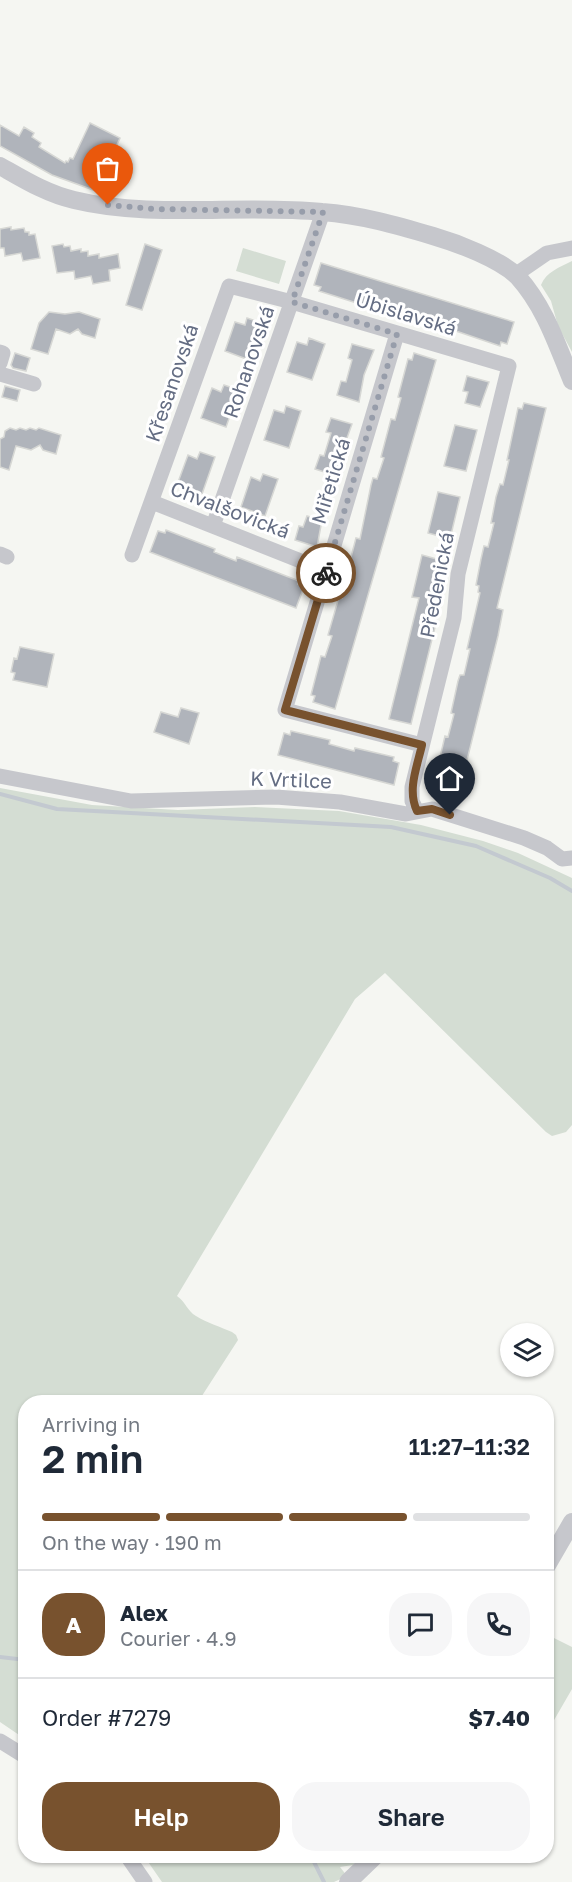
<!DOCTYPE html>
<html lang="en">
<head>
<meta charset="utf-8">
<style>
  :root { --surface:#fff; --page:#f6f6f7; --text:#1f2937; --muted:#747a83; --line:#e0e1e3; --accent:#78522e }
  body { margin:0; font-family:"Golos Text",sans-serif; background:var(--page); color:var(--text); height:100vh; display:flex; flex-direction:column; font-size:22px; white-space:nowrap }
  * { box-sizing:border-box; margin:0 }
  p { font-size:20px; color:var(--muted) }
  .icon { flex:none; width:33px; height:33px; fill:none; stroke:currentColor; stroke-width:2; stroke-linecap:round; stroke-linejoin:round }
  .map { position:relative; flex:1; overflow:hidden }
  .sheet { position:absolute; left:18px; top:1395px; width:536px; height:468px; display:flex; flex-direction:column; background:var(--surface); border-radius:24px; box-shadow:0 2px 4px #0004 }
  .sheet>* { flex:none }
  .fabs { position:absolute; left:500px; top:1323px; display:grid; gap:12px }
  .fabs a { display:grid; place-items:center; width:54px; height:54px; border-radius:50%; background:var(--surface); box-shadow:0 2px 4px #0004; font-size:30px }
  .pin { position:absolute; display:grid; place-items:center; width:51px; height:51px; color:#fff; margin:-62px -26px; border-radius:50% 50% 50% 0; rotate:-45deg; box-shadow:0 0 6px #0007 }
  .pin .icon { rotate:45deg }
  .courier { position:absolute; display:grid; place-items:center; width:60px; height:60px; margin:-30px; border:4px solid #78522e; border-radius:50%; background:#fff; color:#222; box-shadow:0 2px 8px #0007 }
  .summary em { font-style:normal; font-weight:600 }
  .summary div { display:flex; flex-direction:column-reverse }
  .summary { display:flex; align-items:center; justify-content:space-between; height:102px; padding:0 24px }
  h1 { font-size:39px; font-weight:600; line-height:45px }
  .bar { display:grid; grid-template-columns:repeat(4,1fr); gap:9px 6px; align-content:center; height:72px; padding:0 24px }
  .bar i { height:8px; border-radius:4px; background:var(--line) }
  .bar .active { background:var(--accent) }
  .bar p { grid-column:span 4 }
  .line { display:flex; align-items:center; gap:15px; padding:0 24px; border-top:2px solid var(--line) }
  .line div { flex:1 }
  .round { display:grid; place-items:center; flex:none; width:63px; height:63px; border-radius:24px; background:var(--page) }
  .action { display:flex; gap:12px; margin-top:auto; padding:12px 24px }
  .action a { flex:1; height:69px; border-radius:24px; background:var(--accent); color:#fff; font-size:24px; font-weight:600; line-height:69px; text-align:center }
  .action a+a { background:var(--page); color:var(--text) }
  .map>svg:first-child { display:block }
  .green { fill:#d4ddd3 }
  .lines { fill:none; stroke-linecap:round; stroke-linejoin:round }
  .stream { stroke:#c3c9d0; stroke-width:4 }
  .building { fill:#b0b4bb; stroke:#d6d7d4; stroke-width:1.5 }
  .minor { stroke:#c6c7cc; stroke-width:15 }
  .tertiary { stroke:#c6c7cc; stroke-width:18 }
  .done { stroke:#979daa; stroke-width:6; stroke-dasharray:0 10.8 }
  .route { stroke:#78522e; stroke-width:8 }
  .labels { text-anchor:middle; stroke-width:6; stroke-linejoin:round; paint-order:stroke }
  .street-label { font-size:20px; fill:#646d83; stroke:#fff }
</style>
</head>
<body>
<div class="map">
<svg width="572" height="1882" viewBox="0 0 572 1882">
  <rect width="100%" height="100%" fill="#f5f6f2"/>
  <path class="green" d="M 243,248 L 286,261 L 279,284 L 236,271 Z
    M 572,261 L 572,352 L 558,326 L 551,301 L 541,285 C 546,272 560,267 572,261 Z
    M 0,788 L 92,805 L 178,810 L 255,807 L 339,811 L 421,825 L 483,841 L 518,853 L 572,878 L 572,1125 L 566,1132 L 552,1136 L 546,1132 L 385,973 L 355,999 L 177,1296 C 186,1302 187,1311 196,1316 C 207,1323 221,1327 232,1332 L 236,1335 L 238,1340 L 198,1402 L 26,1402 L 25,1739 L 0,1722 Z
    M 546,1634 L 572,1647 L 572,1689 L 546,1734 Z
    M 144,1856 L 362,1856 L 353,1865 L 340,1867 L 347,1876 L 334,1882 L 162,1882 Z"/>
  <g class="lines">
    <path class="stream" d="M 0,794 L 57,809 L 391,827 L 476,846 L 550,878 L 572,891
      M 0,1657 L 26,1660
      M 311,1856 L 324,1882"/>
  </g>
  <path class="building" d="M 90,123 L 120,138 L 96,191 L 52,175 L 0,146 L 0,125 L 19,136 L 24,127 L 34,133 L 32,137 L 41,143 L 39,147 L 65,163 L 66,161 L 68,162 L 70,158 L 73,159 Z
    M 11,227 L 11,230 L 24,228 L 25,232 L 29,232 L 29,235 L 35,234 L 40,258 L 23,261 L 21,253 L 5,256 L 4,248 L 0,248 L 0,229 Z
    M 63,244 L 64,247 L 70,246 L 71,251 L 81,249 L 81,252 L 88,251 L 88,256 L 99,254 L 99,258 L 118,254 L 120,268 L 109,270 L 110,281 L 93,284 L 91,276 L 75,279 L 74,271 L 57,273 L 52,246 Z
    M 145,244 L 162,250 L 142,310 L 126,305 Z
    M 321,263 L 514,322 L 507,344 L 501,342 L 500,346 L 450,329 L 451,326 L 430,320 L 429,323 L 403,317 L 390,313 L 391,309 L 371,303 L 370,306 L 366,306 L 319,291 L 321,287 L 314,285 Z
    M 49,312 L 65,314 L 79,312 L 100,319 L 95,338 L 82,334 L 78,329 L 70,334 L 56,329 L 48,354 L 31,349 L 39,323 Z
    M 247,318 L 262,323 L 249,360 L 225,351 L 235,322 L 245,325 Z
    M 309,338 L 325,344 L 312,380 L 287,372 L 297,342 L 307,345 Z
    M 352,344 L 374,350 L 364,375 L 359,402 L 337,395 L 341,381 L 346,382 L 352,360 L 348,358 Z
    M 15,353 L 30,358 L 26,371 L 13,368 L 11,365 Z
    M 414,353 L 436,360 L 335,709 L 313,702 L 315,696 L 311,695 L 321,656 L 325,657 L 332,636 L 328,635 L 339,597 L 342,598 L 349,577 L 346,576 L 356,538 L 360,539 L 371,485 L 373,478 L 377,479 L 384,458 L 381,457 L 391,419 L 395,420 L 401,398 L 398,397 L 408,359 L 412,360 Z
    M 467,376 L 489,382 L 480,407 L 465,403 L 468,392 L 463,391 Z
    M 224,385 L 239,390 L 226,427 L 201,418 L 212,388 L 221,392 Z
    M 5,386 L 20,390 L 17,401 L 2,397 Z
    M 524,403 L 546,408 L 497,608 L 503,610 L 498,636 L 457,800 L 435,795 L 437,788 L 433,787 L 445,736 L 448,737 L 454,714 L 451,713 L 458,681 L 460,675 L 464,675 L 470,649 L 467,649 L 480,593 L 478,592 L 479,586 L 476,585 L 481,559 L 484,546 L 488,547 L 494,523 L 491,523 L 496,497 L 500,484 L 503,485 L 509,460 L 507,460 L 518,408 L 522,409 Z
    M 286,406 L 301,411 L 289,448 L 264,440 L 274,410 L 284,413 Z
    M 331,418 L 352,424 L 343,449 L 337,476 L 315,469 L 320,455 L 324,456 L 331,433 L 326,432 Z
    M 455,425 L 477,430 L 466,471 L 444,466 Z
    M 10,428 L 16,430 L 20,428 L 26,430 L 30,428 L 36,430 L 39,428 L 61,435 L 56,454 L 43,450 L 40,445 L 31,450 L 16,446 L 9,470 L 0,467 L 0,439 L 4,437 L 5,431 Z
    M 200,452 L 215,457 L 202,494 L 177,485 L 188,455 L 197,459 Z
    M 263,474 L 278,479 L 265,516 L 241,507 L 251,477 L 260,481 Z
    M 438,492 L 460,497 L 450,539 L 428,533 Z
    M 307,516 L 322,520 L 317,547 L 295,540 L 299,526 L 303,527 Z
    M 166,530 L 215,549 L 214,552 L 236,561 L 237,557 L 299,581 L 298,584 L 304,587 L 296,608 L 150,552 L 158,531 L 165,533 Z
    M 422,555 L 444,561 L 429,621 L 436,623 L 411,724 L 389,719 L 419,598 L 412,597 Z
    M 20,647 L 54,654 L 47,687 L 13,680 L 15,673 L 11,672 L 14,658 L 17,659 Z
    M 181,708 L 199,713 L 189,744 L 154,732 L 161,712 L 178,717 Z
    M 291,731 L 330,740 L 329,744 L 354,751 L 355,748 L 394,757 L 393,761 L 399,763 L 394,785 L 278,755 L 284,733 L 290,735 Z"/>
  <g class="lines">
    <path class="minor" d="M 515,275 L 547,253 L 572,248
      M 397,334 L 285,710 L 422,745
      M 0,352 L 3,353 L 0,363
      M 0,374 L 34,384
      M 152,502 L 326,571
      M 213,526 L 323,212
      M 0,554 L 7,557
      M 132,555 L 229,286 L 292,302 L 509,366 L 458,574 L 454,618 L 412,787 L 412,801 L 417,811
      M 0,776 L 131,801 L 276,797 L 340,802 L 406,814 L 432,809 L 524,838 L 547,848 L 562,859 L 572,858
      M 0,1741 L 26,1757
      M 127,1856 L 145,1882"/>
    <path class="tertiary" d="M 0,166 C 23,179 47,194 74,200 C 152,219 242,204 322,212 C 361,215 396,225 433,236 C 457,243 500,259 518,277 C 545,307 557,345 572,381
      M 546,1567 L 572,1522
      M 348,1882 L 375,1856"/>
  </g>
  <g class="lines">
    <path class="done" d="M 108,205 L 154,209 L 323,212 L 292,302 L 397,334 L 326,573"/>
    <path class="route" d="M 326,573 L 285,710 L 422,745 C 417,767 407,790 417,811 L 432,809 L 450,815"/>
  </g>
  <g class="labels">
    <g class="street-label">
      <text transform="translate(406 314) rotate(17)" y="7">Úbislavská</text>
      <text transform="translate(249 362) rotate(-71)" y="7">Rohanovská</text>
      <text transform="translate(172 383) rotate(-71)" y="7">Křesanovská</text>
      <text transform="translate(331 481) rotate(-73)" y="7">Miřetická</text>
      <text transform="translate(230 510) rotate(21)" y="7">Chvalšovická</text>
      <text transform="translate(437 585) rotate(-79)" y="7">Předenická</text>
      <text transform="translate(291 780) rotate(2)" y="7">K Vrtilce</text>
    </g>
  </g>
</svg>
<div class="fabs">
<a><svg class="icon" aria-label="layers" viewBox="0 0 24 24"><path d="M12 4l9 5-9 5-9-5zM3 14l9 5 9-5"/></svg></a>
</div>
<div class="pin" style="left:108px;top:205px;background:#ea580c"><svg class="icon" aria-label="bag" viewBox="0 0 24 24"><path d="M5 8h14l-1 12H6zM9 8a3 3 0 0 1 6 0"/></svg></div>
<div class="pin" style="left:450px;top:815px;background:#1f2937"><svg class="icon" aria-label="home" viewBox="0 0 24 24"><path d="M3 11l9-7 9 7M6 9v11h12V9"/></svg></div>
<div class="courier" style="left:326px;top:573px"><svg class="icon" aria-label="bike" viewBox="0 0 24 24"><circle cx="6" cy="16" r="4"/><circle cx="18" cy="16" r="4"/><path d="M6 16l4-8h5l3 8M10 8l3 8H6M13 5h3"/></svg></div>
<section class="sheet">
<div class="summary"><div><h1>2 min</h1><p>Arriving in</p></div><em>11:27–11:32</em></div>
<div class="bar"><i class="active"></i><i class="active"></i><i class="active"></i><i></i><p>On the way · 190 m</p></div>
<div class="line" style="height:108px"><b class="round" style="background:var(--accent);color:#fff">A</b><div><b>Alex</b><p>Courier · 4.9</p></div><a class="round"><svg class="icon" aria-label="chat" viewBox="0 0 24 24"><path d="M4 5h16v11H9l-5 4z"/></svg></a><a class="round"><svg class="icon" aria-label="phone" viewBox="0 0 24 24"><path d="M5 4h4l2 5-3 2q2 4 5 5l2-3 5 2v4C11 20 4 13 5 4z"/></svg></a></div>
<div class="line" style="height:78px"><div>Order #7279</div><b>$7.40</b></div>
<div class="action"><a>Help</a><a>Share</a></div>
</section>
</div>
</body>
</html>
